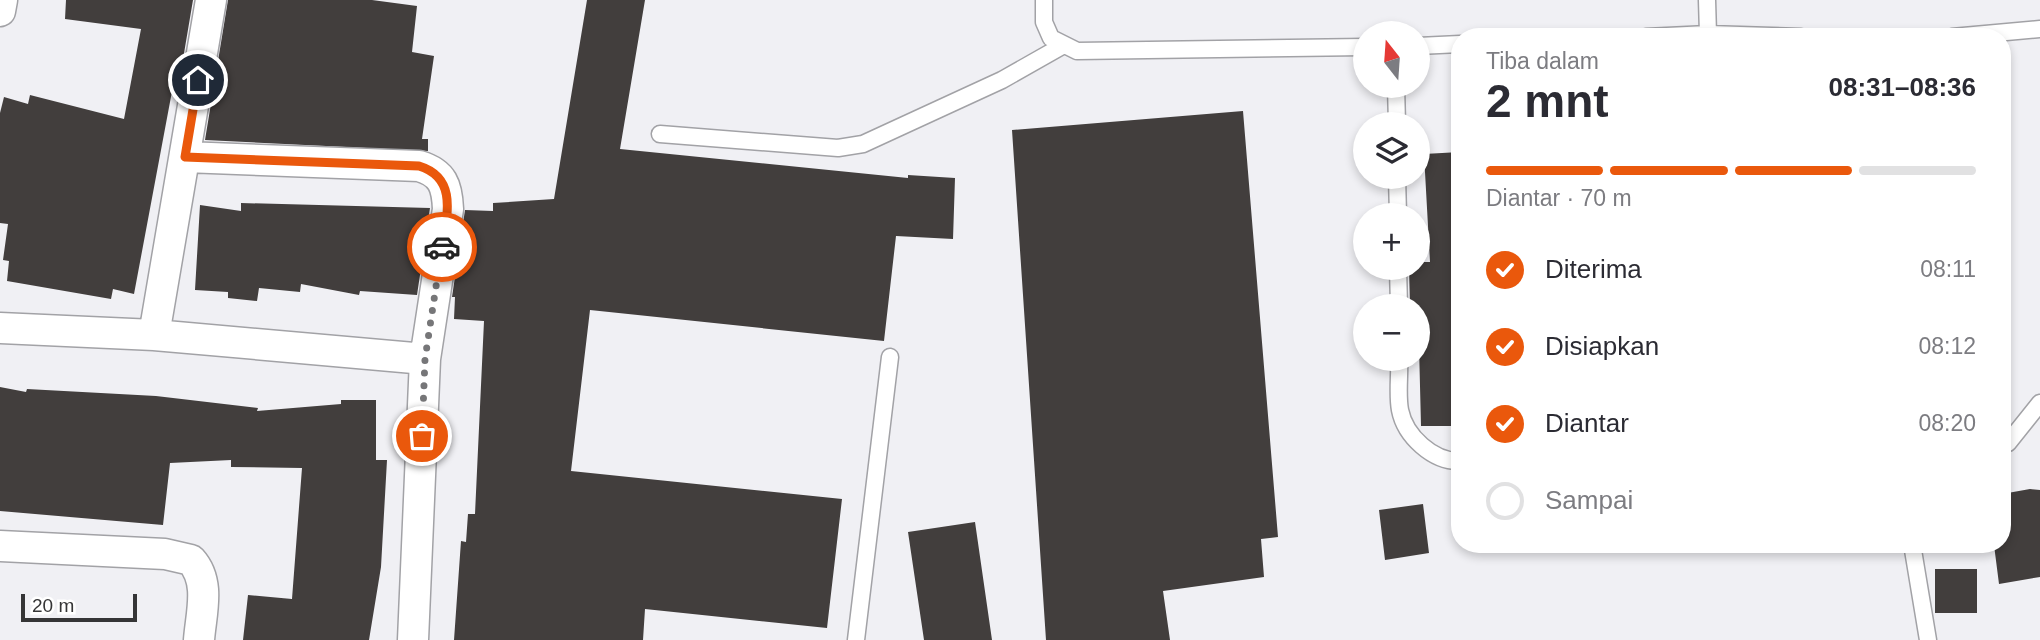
<!DOCTYPE html>
<html lang="id">
<head>
<meta charset="utf-8">
<style>
  :root { --surface:#fff; --page:#f2f2f3; --text:#2b2b33; --muted:#7c7c81; --line:#e1e1e2; --accent:#ea580c }
  body { margin:0; font-family:Helvetica,sans-serif; background:var(--page); color:var(--text); height:100vh; display:flex; flex-direction:column; font-size:26px; white-space:nowrap }
  * { box-sizing:border-box; margin:0 }
  p { font-size:23px; color:var(--muted) }
  .icon { flex:none; width:38px; height:38px; fill:none; stroke:currentColor; stroke-width:2; stroke-linecap:round; stroke-linejoin:round }
  .map { position:relative; flex:1; overflow:hidden }
  .sheet { position:absolute; left:1451px; top:28px; width:560px; height:525px; display:flex; flex-direction:column; background:var(--surface); border-radius:28px; box-shadow:0 4px 10px #0003 }
  .sheet>* { flex:none }
  .needle { width:46px; rotate:343deg }
  .buttons { position:absolute; left:1353px; top:21px; display:grid; gap:14px }
  .buttons a { display:grid; place-items:center; width:77px; height:77px; border-radius:50%; background:var(--surface); box-shadow:0 4px 10px #0003; font-size:35px }
  .scale { position:absolute; left:21px; bottom:18px; width:116px; box-sizing:border-box; padding-left:7px; border:4px solid #353536; border-top:0; font-size:19px; line-height:24px; white-space:nowrap; color:#353536; -webkit-text-stroke:5px #fff; paint-order:stroke }
  .pin { position:absolute; display:grid; place-items:center; width:60px; height:60px; color:#fff; margin:-30px; border:4px solid #fff; border-radius:50%; box-shadow:0 2px 7px #0007 }
  .courier { position:absolute; display:grid; place-items:center; width:70px; height:70px; margin:-35px; border:5px solid #ea580c; border-radius:50%; background:#fff; color:#222; box-shadow:0 2px 9px #0007 }
  .overview em { font-style:normal; font-weight:700 }
  .overview div { display:flex; flex-direction:column-reverse }
  .overview { display:flex; align-items:center; justify-content:space-between; height:119px; padding:0 35px }
  h1 { font-size:46px; font-weight:700; line-height:52px }
  .bar { display:grid; grid-template-columns:repeat(4,1fr); gap:10px 7px; align-content:center; height:84px; padding:0 35px }
  .bar i { height:9px; border-radius:5px; background:var(--line) }
  .bar .on { background:var(--accent) }
  .bar p { grid-column:span 4 }
  ol { padding:0 35px; list-style:none }
  li { display:flex; align-items:center; gap:21px; height:77px }
  li p { margin-inline-start:auto }
  li .icon { padding:7px; border-radius:50%; background:var(--accent); color:#fff; stroke-width:4 }
  li:last-child { color:var(--muted) }
  li i { width:38px; height:38px; border:4px solid var(--line); border-radius:50% }
  .map>svg:first-child { display:block }
  .building { fill:#423e3d }
  .lines { fill:none; stroke-linecap:round; stroke-linejoin:round }
  .service-casing { stroke:#a2a2a6; stroke-width:19 }
  .minor-casing { stroke:#a2a2a6; stroke-width:33 }
  .service { stroke:#fff; stroke-width:16 }
  .minor { stroke:#fff; stroke-width:30 }
  .done { stroke:#767678; stroke-width:7; stroke-dasharray:0 12.6 }
  .route { stroke:#ea580c; stroke-width:9 }
</style>
</head>
<body>
<div class="map">
<svg width="2040" height="640" viewBox="0 0 2040 640">
  <rect width="100%" height="100%" fill="#f0f0f4"/>
  <path class="building" d="M 66,0 L 193,0 L 181,71 L 176,70 L 134,294 L 113,289 L 111,299 L 7,281 L 9,261 L 3,260 L 8,224 L 0,223 L 0,113 L 4,97 L 28,104 L 30,95 L 124,119 L 141,29 L 65,19 Z
    M 228,0 L 372,0 L 417,6 L 412,52 L 434,56 L 422,139 L 428,139 L 428,151 L 205,140 Z
    M 587,0 L 645,0 L 620,149 L 908,178 L 908,175 L 955,178 L 953,239 L 896,236 L 884,341 L 590,310 L 571,471 L 842,499 L 827,628 L 645,609 L 643,640 L 454,640 L 461,541 L 466,542 L 468,514 L 475,514 L 484,321 L 454,319 L 455,297 L 452,297 L 465,210 L 493,211 L 493,203 L 554,199 Z
    M 1243,111 L 1278,537 L 1261,539 L 1264,577 L 1163,591 L 1170,640 L 1046,640 L 1012,130 Z
    M 1460,152 L 1460,426 L 1421,426 L 1418,306 L 1410,306 L 1409,268 L 1418,268 L 1418,262 L 1430,262 L 1424,154 Z
    M 241,203 L 430,208 L 417,295 L 360,291 L 359,295 L 301,284 L 300,292 L 259,288 L 257,301 L 228,298 L 228,292 L 195,290 L 200,205 L 241,211 Z
    M 0,387 L 26,392 L 27,389 L 156,396 L 258,408 L 257,411 L 341,404 L 341,400 L 376,400 L 376,460 L 387,460 L 381,567 L 369,640 L 243,640 L 248,595 L 292,599 L 302,468 L 231,467 L 231,460 L 170,463 L 163,525 L 0,511 Z
    M 2030,489 L 2040,490 L 2040,577 L 1999,584 L 1994,545 L 2002,544 L 2002,494 Z
    M 1423,504 L 1429,553 L 1385,560 L 1379,510 Z
    M 975,522 L 992,640 L 924,640 L 908,532 Z
    M 1935,569 L 1977,569 L 1977,613 L 1935,613 Z"/>
  <g class="lines">
    <defs>
      <path id="service" d="M 1044,0 L 1044,22 L 1051,38 L 1077,51 L 1365,47
        M 1707,0 L 1708,34
        M 1646,37 L 1708,34 L 1801,37
        M 1952,37 L 2040,29
        M 1418,46 L 1460,44
        M 1396,86 L 1397,124
        M 660,134 L 838,148 L 863,144 L 1002,80 L 1062,46
        M 1397,177 L 1398,215
        M 1398,268 L 1399,306
        M 1399,359 C 1400,375 1397,394 1400,410 C 1405,436 1433,462 1460,461
        M 2002,443 L 2008,443 L 2040,403
        M 1912,544 L 1928,640
        M 856,640 L 890,357"/>
      <path id="minor" d="M 0,11 L 2,0
        M 185,157 L 419,166 C 443,173 447,186 448,209 L 425,359
        M 0,328 L 154,335 L 425,359 L 413,640
        M 154,335 L 211,0
        M 0,546 L 165,554 L 191,560 C 211,582 201,613 199,640"/>
    </defs>
    <use href="#service" class="service-casing"/>
    <use href="#minor" class="minor-casing"/>
    <use href="#service" class="service"/>
    <use href="#minor" class="minor"/>
  </g>
  <g class="lines">
    <path class="done" d="M 422,436 L 425,359 L 442,247"/>
    <path class="route" d="M 198,80 L 185,157 L 419,166 C 458,178 447,215 442,247"/>
  </g>
</svg>
<div class="buttons">
<a><svg class="needle" viewBox="-14 -14 28 28"><path d="M0-13l5 13h-10z" fill="#e53935"/><path d="M0 13l5-13h-10z" fill="#7c7c81"/></svg></a>
<a><svg class="icon" aria-label="layers" viewBox="0 0 24 24"><path d="M12 4l9 5-9 5-9-5zM3 14l9 5 9-5"/></svg></a>
<a>+</a>
<a>−</a>
</div>
<div class="scale">20 m</div>
<div class="pin" style="left:422px;top:436px;background:#ea580c"><svg class="icon" aria-label="bag" viewBox="0 0 24 24"><path d="M5 8h14l-1 12H6zM9 8a3 3 0 0 1 6 0"/></svg></div>
<div class="pin" style="left:198px;top:80px;background:#1f2937"><svg class="icon" aria-label="home" viewBox="0 0 24 24"><path d="M3 11l9-7 9 7M6 9v11h12V9"/></svg></div>
<div class="courier" style="left:442px;top:247px"><svg class="icon" aria-label="car" viewBox="0 0 24 24"><path d="M5 17H2v-5l4-1 3-4h7l3 4 3 1v5h-3M9 17h6M6 11h13"/><circle cx="7" cy="17" r="2"/><circle cx="17" cy="17" r="2"/></svg></div>
<section class="sheet">
<div class="overview"><div><h1>2 mnt</h1><p>Tiba dalam</p></div><em>08:31–08:36</em></div>
<div class="bar"><i class="on"></i><i class="on"></i><i class="on"></i><i></i><p>Diantar · 70 m</p></div>
<ol>
<li><svg class="icon" aria-label="check" viewBox="0 0 24 24"><path d="M5 12l5 5 9-10"/></svg>Diterima<p>08:11</p></li>
<li><svg class="icon" aria-label="check" viewBox="0 0 24 24"><path d="M5 12l5 5 9-10"/></svg>Disiapkan<p>08:12</p></li>
<li><svg class="icon" aria-label="check" viewBox="0 0 24 24"><path d="M5 12l5 5 9-10"/></svg>Diantar<p>08:20</p></li>
<li><i></i>Sampai</li>
</ol>
</section>
</div>
</body>
</html>
